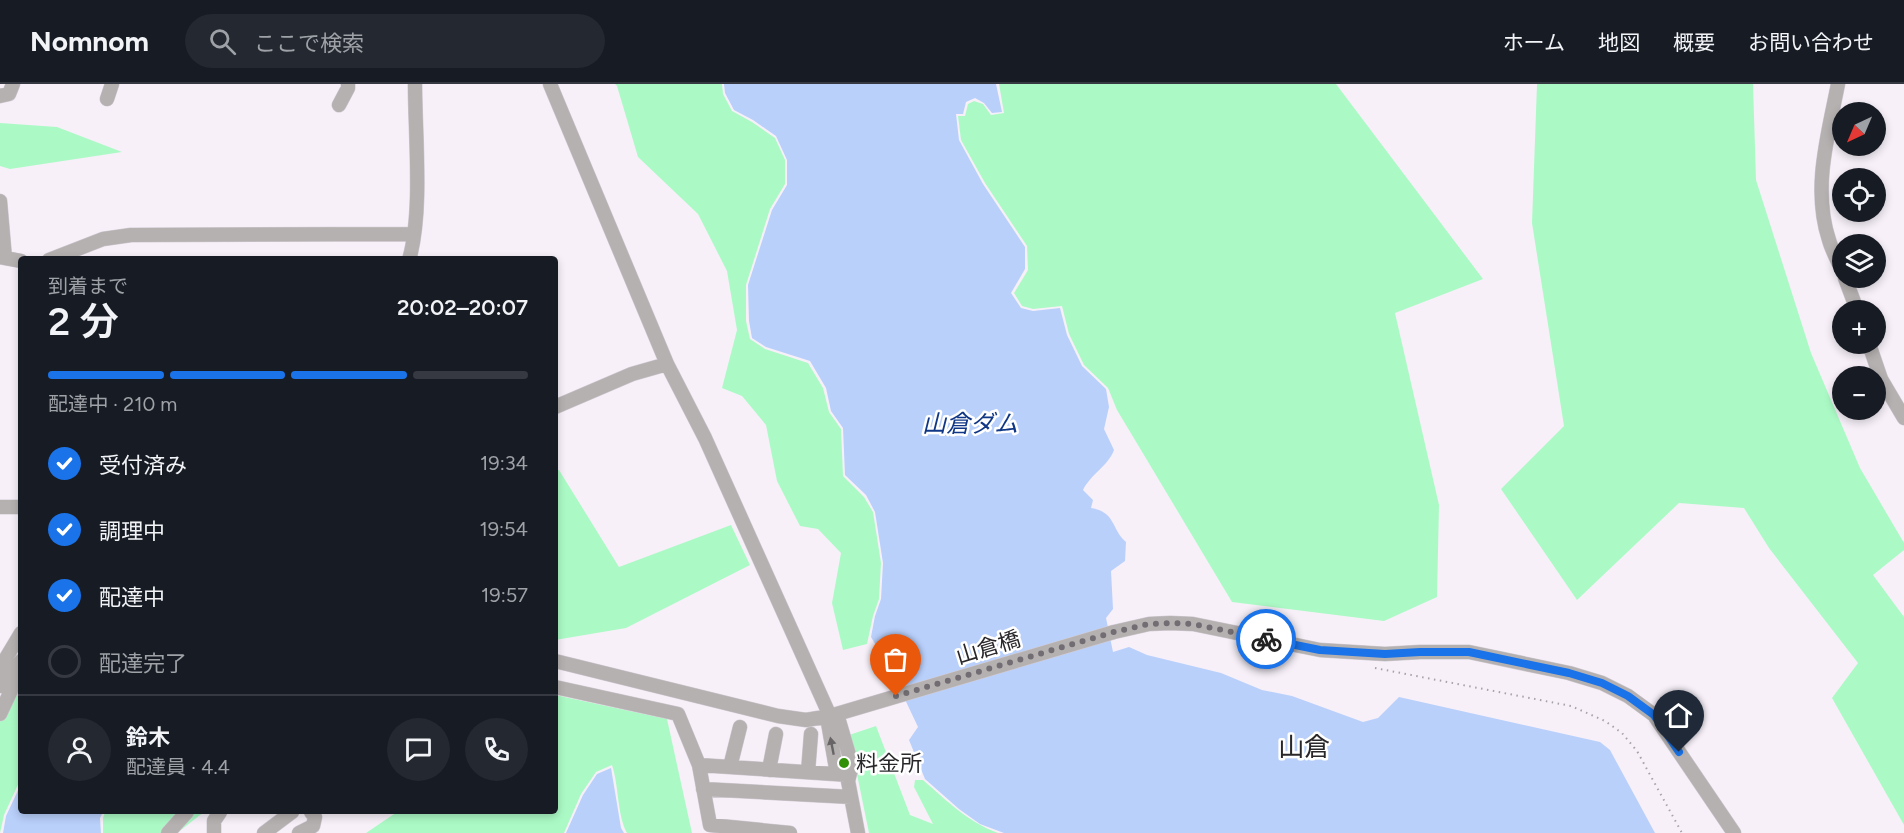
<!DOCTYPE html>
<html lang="ja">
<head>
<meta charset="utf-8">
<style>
  :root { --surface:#171b24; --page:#242831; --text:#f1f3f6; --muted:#9ea1a6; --line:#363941; --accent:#1a73e8 }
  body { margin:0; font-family:Figtree,"Noto Sans JP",sans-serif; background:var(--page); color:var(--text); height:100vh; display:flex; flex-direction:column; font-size:22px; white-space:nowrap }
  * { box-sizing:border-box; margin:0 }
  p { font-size:20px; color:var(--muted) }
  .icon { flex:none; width:33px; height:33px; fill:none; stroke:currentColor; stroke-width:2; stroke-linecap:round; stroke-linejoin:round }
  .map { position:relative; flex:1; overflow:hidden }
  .drawer { position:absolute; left:18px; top:172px; width:540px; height:558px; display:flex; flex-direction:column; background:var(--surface); border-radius:6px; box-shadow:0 3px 9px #0003 }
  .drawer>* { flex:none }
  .needle { width:39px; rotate:224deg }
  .fabs { position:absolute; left:1832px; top:18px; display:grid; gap:12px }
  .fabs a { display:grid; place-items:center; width:54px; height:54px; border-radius:50%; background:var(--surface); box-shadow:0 3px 9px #0003; font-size:30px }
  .pin { position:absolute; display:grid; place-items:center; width:51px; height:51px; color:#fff; margin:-62px -26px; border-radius:50% 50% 50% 0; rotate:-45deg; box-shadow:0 0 6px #0007 }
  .pin .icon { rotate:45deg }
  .courier { position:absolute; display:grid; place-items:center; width:60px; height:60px; margin:-30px; border:4px solid #1a73e8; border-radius:50%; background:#fff; color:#222; box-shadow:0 2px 8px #0007 }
  .overview em { font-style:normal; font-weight:600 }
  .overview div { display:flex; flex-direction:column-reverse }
  .overview { display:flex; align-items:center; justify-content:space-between; height:102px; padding:0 30px }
  h1 { font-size:39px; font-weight:600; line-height:45px }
  .bar { display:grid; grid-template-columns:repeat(4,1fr); gap:9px 6px; align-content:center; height:72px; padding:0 30px }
  .bar i { height:8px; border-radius:4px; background:var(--line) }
  .bar .on { background:var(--accent) }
  .bar p { grid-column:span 4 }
  .line { display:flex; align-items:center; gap:15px; padding:0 30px; border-top:2px solid var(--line) }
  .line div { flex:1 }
  .round { display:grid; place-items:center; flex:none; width:63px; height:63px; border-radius:32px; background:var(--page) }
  ol { padding:0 30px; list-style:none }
  li { display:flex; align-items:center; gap:18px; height:66px }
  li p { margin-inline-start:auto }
  li .icon { padding:6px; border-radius:50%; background:var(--accent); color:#fff; stroke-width:4 }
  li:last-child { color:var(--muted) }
  li i { width:33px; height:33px; border:3px solid var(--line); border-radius:50% }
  header { display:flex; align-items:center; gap:36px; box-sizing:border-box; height:84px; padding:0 30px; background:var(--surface); border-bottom:2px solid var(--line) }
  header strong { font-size:28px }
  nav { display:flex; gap:33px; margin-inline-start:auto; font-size:21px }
  .search { width:420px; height:54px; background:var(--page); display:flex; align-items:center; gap:15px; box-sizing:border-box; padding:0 21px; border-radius:33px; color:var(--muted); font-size:22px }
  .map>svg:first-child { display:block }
  .green { fill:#abfac5 }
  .water { fill:#b9d0fb }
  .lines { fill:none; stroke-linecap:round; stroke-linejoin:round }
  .minor-casing { stroke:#d2ccd4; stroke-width:15 }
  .path { stroke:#a7a2a9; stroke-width:2; stroke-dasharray:1.5 4.5; stroke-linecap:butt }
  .minor { stroke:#b6b1b1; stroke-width:14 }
  .oneway { fill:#686567 }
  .done { stroke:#716d72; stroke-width:6; stroke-dasharray:0 10.8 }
  .route { stroke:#1a73e8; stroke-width:8 }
  .poi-dot { fill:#319007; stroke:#fff; stroke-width:2 }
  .labels { text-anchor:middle; stroke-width:5; stroke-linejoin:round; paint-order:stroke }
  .street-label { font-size:22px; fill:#29272a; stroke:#fff }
  .poi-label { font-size:22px; fill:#29272a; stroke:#fff; text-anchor:start }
  .water-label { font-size:24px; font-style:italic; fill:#103785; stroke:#fff }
  .quarter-label { font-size:26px; fill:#29272a; stroke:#fff }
</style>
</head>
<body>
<header>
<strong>Nomnom</strong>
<div class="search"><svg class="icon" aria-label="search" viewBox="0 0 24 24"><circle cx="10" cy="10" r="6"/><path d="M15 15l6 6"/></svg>ここで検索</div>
<nav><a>ホーム</a><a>地図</a><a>概要</a><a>お問い合わせ</a></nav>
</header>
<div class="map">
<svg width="1904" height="749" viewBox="0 0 1904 749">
  <rect width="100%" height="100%" fill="#f7f0f9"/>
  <path class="green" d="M 615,0 L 722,0 L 723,10 L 732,27 L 752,38 L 775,54 L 785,76 L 785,100 L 770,125 L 746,201 L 746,237 L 750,255 L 765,265 L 808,279 L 823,304 L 829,328 L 841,345 L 843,392 L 864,413 L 873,428 L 881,479 L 879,515 L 873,532 L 867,560 L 843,566 L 832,519 L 841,469 L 818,445 L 800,442 L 777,397 L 766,341 L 742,312 L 722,304 L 737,246 L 727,187 L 698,130 L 638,73 L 617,2 Z
    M 999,0 L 1336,0 L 1483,195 L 1395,229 L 1439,421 L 1437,513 L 1384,537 L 1232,518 L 1117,326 L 1108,304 L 1084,281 L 1069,250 L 1062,222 L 1033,225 L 1022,222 L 1014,209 L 1028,186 L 1027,162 L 985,99 L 961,56 L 958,32 L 965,32 L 968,20 L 974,17 L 983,20 L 991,31 L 1004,29 Z
    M 1537,0 L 1753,0 L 1756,96 L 1811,269 L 1860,384 L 1904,459 L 1904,466 L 1873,491 L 1904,533 L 1904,741 L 1832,614 L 1858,579 L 1769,464 L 1744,424 L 1679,419 L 1577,516 L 1501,405 L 1564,342 L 1532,139 Z
    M 0,39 L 57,43 L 122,68 L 10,85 L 0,82 Z
    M 555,386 L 559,386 L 619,483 L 731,441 L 750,481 L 626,544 L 555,556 Z
    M 21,586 L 21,694 L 4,731 L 0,749 L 0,613 Z
    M 555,611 L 667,635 L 692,749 L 627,749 C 617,731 619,702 612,681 L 596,688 L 581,710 L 564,749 L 366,749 L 397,728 L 555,728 Z
    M 876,642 L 910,731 L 933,740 L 914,703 L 915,696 L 923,696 C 947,717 968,738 998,749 L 869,749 L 849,651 Z
    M 105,728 L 204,728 L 177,749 L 103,749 L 103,734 Z"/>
  <path class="water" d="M 724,0 L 996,0 L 1002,28 L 992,29 L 984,19 L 975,14 L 966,18 L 963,30 L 956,30 L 959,56 L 983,100 L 1025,163 L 1025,185 L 1011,209 L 1021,224 L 1033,227 L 1060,224 L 1067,251 L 1082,282 L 1106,305 L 1109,323 L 1104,345 L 1114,366 C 1108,382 1091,390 1083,406 L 1093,416 L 1091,424 C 1116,428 1111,445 1126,458 L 1125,477 L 1111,487 L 1113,525 L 1106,534 L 1113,568 L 1129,563 L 1147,571 L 1221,589 L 1262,606 L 1292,612 L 1363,638 L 1378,634 L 1399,613 L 1600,658 L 1610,666 L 1655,749 L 1004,749 L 980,740 L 959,725 L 925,695 L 909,656 L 918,643 L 892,588 L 871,553 L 875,532 L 881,515 L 883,479 L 875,428 L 866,411 L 845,391 L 843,344 L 831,327 L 826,304 L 810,277 L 766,263 L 752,254 L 749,237 L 748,201 L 772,126 L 787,101 L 787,76 L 776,52 L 753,36 L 734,26 L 725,9 Z
    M 611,684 L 621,744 L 624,749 L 566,749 L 583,711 L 597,690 Z
    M 21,700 L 21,728 L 103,728 L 100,734 L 101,749 L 3,749 L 6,732 Z"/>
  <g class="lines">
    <defs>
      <path id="minor" d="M 550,0 L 667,280 L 705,354 L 830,632
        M 1838,0 C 1828,51 1812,105 1829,156 C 1832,167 1838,177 1842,186
        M 0,12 L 9,10 L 13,0
        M 107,15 L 112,0
        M 339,21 L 348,4 L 348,0
        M 0,117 L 5,174
        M 0,173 L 21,177
        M 49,176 L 103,155 L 131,151 L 414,150
        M 409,176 C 423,128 415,51 415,0
        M 1845,194 L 1857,226
        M 1869,260 L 1881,295 L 1904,334
        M 555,323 L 632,290 L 667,280
        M 0,423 L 21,423
        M 555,577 L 778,632 L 806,636 L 830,632 L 1114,548 L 1149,540 L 1170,539 L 1193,540 L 1320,566 L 1385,570 L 1420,568 L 1469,568 L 1569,589 L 1602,599 L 1628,612 L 1654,631 L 1734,749
        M 0,584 L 21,549
        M 0,602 L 21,577
        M 555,603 L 678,630 L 699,681
        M 0,630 L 14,600 L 21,595
        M 837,630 L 852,681 L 848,697 L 858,749
        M 827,633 L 837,690
        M 730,683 L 740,643
        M 769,686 L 776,650
        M 808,688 L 811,650
        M 703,705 L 851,713
        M 168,749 L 187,728
        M 214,749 L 214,737 L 220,728
        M 264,749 L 292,728
        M 299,749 L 313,742 L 315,733 L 311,728
        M 790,749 L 710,741 L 699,681 L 849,691"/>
    </defs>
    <use href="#minor" class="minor-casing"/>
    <path class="path" d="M 1375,584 L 1571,622 L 1605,637 L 1622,649 L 1637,667 L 1682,749"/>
    <use href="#minor" class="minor"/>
  </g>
  <defs><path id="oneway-solid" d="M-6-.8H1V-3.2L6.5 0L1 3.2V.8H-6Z" transform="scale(1.5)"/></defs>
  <use class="oneway" href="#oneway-solid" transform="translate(832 662) rotate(-101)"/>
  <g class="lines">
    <path class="done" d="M 896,612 L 1114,548 L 1149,540 L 1170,539 L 1193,540 L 1266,555"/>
    <path class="route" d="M 1266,555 L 1320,566 L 1385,570 L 1420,568 L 1469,568 L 1569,589 L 1602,599 L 1628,612 L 1654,631 L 1679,668"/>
  </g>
  <circle class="poi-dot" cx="844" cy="679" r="6"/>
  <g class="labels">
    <g class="street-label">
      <text transform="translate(988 563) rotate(-17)" y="8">山倉橋</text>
    </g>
    <g class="poi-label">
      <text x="856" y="687">料金所</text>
    </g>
    <g class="water-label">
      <text x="970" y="348">山倉ダム</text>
    </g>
    <g class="quarter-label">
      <text x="1304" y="672">山倉</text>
    </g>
  </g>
</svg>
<div class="fabs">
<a><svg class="needle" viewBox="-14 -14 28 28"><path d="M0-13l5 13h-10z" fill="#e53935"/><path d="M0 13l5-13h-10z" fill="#9ea1a6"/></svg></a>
<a><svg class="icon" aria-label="locate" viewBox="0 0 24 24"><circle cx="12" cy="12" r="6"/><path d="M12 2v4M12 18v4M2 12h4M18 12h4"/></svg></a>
<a><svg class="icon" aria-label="layers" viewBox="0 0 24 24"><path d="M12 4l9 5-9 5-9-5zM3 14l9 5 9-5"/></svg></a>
<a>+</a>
<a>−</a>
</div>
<div class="pin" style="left:896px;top:612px;background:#ea580c"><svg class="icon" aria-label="bag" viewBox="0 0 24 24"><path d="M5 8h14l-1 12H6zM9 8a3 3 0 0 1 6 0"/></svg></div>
<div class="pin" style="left:1679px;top:668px;background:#1f2937"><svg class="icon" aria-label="home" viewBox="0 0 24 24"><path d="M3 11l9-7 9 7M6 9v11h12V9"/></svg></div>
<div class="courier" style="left:1266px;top:555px"><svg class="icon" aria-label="bike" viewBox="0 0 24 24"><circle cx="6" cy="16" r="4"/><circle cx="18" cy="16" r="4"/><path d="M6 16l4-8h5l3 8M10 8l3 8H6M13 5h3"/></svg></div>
<section class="drawer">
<div class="overview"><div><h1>2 分</h1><p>到着まで</p></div><em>20:02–20:07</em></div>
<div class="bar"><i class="on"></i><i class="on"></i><i class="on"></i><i></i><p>配達中 · 210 m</p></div>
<ol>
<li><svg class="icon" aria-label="check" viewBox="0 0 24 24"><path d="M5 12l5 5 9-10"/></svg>受付済み<p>19:34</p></li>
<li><svg class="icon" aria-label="check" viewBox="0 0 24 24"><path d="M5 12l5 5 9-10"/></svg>調理中<p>19:54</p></li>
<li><svg class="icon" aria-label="check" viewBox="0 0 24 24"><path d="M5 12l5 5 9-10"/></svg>配達中<p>19:57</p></li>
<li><i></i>配達完了</li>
</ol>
<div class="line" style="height:108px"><a class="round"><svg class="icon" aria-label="person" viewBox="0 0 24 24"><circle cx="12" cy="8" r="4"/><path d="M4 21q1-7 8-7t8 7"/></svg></a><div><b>鈴木</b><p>配達員 · 4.4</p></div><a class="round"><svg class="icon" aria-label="chat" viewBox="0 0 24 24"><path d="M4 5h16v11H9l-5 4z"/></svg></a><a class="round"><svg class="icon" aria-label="phone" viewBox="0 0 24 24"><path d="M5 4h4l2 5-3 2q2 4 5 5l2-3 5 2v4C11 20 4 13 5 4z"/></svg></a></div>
</section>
</div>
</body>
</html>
